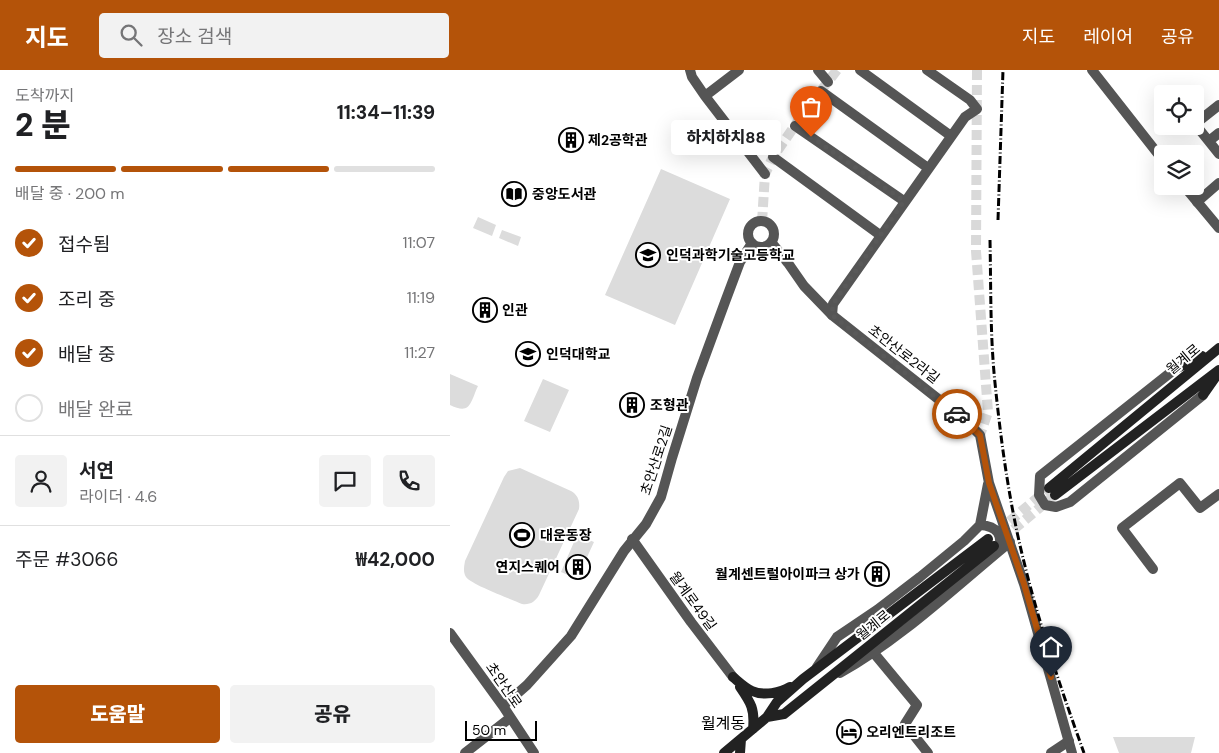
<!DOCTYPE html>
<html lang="ko">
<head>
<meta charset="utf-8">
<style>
  :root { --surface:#fff; --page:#f2f2f2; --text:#202124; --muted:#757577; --line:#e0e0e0; --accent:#b45309 }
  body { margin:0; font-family:"DM Sans","Noto Sans KR",sans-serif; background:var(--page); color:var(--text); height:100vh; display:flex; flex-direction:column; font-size:19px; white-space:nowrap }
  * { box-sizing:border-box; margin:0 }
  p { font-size:16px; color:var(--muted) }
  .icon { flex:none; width:28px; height:28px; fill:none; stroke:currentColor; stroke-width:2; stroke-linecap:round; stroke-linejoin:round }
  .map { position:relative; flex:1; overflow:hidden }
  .sheet { display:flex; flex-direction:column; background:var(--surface); width:450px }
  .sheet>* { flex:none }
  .controls { position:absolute; left:704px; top:15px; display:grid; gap:10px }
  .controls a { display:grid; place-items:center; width:50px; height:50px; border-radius:5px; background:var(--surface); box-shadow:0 5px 20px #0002; font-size:25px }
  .scale { position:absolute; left:15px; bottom:12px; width:72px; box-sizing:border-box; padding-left:5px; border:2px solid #000; border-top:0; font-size:14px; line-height:18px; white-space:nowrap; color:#000; -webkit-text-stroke:4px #fff; paint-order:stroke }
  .pin { position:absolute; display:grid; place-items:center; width:42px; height:42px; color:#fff; margin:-51px -21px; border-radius:50% 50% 50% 0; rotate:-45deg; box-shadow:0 0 5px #0007 }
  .pin .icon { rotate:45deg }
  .courier { position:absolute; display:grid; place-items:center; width:50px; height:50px; margin:-25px; border:4px solid #b45309; border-radius:50%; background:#fff; color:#222; box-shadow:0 1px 6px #0007 }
  .bubble { position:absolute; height:35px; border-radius:5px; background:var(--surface); box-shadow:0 5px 20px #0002; font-size:16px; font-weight:800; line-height:35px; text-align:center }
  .summary em { font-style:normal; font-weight:800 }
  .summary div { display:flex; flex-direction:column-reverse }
  .summary { display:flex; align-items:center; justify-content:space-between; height:85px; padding:0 15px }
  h1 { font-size:32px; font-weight:800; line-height:38px }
  .bar { display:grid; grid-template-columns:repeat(4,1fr); gap:8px 5px; align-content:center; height:60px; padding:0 15px }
  .bar i { height:6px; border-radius:4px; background:var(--line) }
  .bar .current { background:var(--accent) }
  .bar p { grid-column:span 4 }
  .line { display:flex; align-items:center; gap:12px; padding:0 15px; border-top:1px solid var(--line) }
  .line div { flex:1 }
  .round { display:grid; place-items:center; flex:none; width:52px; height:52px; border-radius:5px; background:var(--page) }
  ol { padding:0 15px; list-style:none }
  li { display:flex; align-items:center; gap:15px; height:55px }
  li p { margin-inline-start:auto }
  li .icon { padding:5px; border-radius:50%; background:var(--accent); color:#fff; stroke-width:4 }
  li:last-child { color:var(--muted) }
  li i { width:28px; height:28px; border:2px solid var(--line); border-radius:50% }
  .action { display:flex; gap:10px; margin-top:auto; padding:10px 15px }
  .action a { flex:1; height:58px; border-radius:5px; background:var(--accent); color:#fff; font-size:20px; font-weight:800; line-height:58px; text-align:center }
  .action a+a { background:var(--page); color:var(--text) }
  header { display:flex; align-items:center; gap:30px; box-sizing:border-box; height:70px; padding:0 25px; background:var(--accent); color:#fff }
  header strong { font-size:24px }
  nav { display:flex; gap:28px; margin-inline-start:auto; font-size:18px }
  .search { width:350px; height:45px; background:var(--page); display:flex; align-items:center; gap:12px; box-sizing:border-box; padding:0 18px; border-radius:5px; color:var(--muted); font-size:19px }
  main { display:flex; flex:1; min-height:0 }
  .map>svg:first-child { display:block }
  .green { fill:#dcdcdc }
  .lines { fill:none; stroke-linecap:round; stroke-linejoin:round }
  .tertiary-tunnel { stroke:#d9d9d9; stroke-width:10; stroke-dasharray:10 5; stroke-linecap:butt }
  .secondary-tunnel { stroke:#d9d9d9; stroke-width:10; stroke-dasharray:10 5; stroke-linecap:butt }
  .minor { stroke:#555; stroke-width:10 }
  .tertiary { stroke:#555; stroke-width:10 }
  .secondary { stroke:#222; stroke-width:10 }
  .rail { stroke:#000; stroke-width:3; stroke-dasharray:8 2.5 1 2.5; stroke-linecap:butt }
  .done { stroke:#595959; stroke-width:5; stroke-dasharray:0 9 }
  .route { stroke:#b45309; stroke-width:6 }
  .labels { text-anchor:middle; stroke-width:4; stroke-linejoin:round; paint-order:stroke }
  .poi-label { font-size:14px; font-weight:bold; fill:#000; stroke:#fff; text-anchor:start }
  .street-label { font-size:14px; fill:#000; stroke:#fff }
  .quarter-label { font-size:16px; fill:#000; stroke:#fff }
</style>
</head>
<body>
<header>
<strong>지도</strong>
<div class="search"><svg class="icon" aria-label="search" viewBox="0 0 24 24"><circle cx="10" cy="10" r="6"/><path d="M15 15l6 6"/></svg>장소 검색</div>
<nav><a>지도</a><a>레이어</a><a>공유</a></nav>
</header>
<main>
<section class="sheet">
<div class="summary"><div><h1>2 분</h1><p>도착까지</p></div><em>11:34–11:39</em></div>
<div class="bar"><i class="current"></i><i class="current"></i><i class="current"></i><i></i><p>배달 중 · 200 m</p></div>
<ol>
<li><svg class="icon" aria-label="check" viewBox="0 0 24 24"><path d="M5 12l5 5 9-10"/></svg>접수됨<p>11:07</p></li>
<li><svg class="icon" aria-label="check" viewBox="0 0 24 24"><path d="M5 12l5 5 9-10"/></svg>조리 중<p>11:19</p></li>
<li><svg class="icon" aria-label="check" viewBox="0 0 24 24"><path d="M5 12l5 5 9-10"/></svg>배달 중<p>11:27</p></li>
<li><i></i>배달 완료</li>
</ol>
<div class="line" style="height:90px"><a class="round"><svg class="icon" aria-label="person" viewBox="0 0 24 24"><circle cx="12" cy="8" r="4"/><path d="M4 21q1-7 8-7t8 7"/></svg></a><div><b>서연</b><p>라이더 · 4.6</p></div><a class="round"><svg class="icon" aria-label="chat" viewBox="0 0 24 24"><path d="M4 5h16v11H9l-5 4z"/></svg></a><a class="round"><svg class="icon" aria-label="phone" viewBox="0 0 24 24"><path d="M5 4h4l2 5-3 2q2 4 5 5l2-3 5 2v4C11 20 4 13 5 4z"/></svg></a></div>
<div class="line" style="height:65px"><div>주문 #3066</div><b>₩42,000</b></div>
<div class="action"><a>도움말</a><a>공유</a></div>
</section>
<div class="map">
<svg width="769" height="683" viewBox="0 0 769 683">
  <rect width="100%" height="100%" fill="#fff"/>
  <path class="green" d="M 211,99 L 280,129 L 225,255 L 155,225 Z
    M 28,147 L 46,155 L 42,166 L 23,158 Z
    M 52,160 L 71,167 L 68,176 L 49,168 Z
    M 0,304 L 28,316 C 20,333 21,345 0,335 Z
    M 93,309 L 119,320 L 100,362 L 74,351 Z
    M 70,398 L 121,421 C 128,425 130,431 129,439 L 89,525 C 85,532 80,535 72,534 C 61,529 22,515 16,507 C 13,502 14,497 15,491 L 54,407 L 58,401 Z
    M 127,465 L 144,472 L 127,509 L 111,502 Z
    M 663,667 L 745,667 L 741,683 L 669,683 Z"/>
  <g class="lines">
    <path class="tertiary-tunnel" d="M 527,0 L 526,181 L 538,342 L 530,365
      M 312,152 L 315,104 L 323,87 L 353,44 L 387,0"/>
    <path class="secondary-tunnel" d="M 548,461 L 599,418
      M 552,469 L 605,425"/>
    <path class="minor" d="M 240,0 L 242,7 L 255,26 L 315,104
      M 368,0 L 378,12
      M 410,0 L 501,66
      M 371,21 L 478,98
      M 255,26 L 289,0
      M 745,54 L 769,84
      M 745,54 L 769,35
      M 345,56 L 454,131
      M 759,71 L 769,63
      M 323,87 L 430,165
      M 747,132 L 769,113
      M 382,245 L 383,234 L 515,47 L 527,39 L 520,30 L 477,0
      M 182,469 L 241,552 L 283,607
      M 703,499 L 672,458 L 730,413 L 750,438 L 769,424
      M 423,582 L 467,635 L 455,654 L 478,683
      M 15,683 L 60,648
      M 601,683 L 619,671"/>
    <path class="tertiary" d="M 642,0 L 712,89
      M 734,116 L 769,158
      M298 164a13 13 0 1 1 26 0a13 13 0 1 1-26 0Z
      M 321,172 L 338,193 L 354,216 L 382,245 L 516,351 L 530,365 L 539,413 L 574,514 L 622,683
      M 725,299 L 590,406 L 589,425 L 595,435 L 606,437 L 620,432 L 753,325
      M 530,455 C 547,456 554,465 548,482
      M 0,563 L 53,636 L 84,683
      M 367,597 L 387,567 L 427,540 L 470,507 L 514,471 L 530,455 L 538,414
      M 390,603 C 451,569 506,516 560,472
      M 53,636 L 77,615 L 121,566 L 174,481 L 196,454 L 211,427 L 222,388 L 247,308 L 275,232 L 290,192 L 302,173"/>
    <path class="secondary" d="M 725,299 L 752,286
      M 753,325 L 767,305
      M 599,418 L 769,278
      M 605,425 L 769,300
      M 283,607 C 289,612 295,618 302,621 C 313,626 331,623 340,617
      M 290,617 C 301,633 305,639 303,659
      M 317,647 L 334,644 L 544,476
      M 274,683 L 317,647 L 327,632 L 353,609 L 538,469
      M 290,683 L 291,669"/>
    <path class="rail" d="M 548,150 L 553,0
      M 540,170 C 541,217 540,265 545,313 C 551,372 559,431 573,488 C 589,554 611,619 634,683"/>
  </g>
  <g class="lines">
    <path class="done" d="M 361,67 L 454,131 L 383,234 L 382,245 L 507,344"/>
    <path class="route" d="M 507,344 L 530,365 L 539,413 L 574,514 L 601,607"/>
  </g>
  <defs>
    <symbol id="building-ring" viewBox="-11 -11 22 22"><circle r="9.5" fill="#fff" stroke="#000" stroke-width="1.5"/><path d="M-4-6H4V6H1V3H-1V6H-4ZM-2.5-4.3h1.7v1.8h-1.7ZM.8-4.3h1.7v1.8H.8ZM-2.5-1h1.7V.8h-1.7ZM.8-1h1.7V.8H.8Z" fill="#000"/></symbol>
    <symbol id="library-ring" viewBox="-11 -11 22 22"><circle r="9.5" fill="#fff" stroke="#000" stroke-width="1.5"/><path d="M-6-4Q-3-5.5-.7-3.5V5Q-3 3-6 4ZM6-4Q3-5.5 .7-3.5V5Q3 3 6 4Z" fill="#000"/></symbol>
    <symbol id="school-ring" viewBox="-11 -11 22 22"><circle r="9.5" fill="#fff" stroke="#000" stroke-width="1.5"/><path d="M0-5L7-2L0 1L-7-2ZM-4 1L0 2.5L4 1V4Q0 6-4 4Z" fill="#000"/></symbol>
    <symbol id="university-ring" viewBox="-11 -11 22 22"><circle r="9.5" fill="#fff" stroke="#000" stroke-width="1.5"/><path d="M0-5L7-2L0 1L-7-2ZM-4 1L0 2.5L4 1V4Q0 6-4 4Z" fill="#000"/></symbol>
    <symbol id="stadium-ring" viewBox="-11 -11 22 22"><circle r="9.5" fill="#fff" stroke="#000" stroke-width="1.5"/><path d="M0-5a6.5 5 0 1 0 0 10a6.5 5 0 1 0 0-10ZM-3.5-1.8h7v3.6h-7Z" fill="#000"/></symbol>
    <symbol id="hotel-ring" viewBox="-11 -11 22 22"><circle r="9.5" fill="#fff" stroke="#000" stroke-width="1.5"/><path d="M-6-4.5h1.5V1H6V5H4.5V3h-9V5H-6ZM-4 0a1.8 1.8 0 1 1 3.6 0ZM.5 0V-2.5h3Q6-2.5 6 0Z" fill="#000"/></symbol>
  </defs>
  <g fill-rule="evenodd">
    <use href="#building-ring" x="107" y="56" width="28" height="28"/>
    <use href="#library-ring" x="50" y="110" width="28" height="28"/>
    <use href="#school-ring" x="184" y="171" width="28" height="28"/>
    <use href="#building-ring" x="21" y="226" width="28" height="28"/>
    <use href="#university-ring" x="64" y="270" width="28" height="28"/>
    <use href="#building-ring" x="168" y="321" width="28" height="28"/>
    <use href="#stadium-ring" x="58" y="451" width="28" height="28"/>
    <use href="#building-ring" x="114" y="483" width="28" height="28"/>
    <use href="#building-ring" x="413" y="490" width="28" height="28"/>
    <use href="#hotel-ring" x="385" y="648" width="28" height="28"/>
  </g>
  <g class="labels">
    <g class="poi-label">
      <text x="138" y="75">제2공학관</text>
      <text x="82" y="129">중앙도서관</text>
      <text x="216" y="190">인덕과학기술고등학교</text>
      <text x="52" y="245">인관</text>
      <text x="96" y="289">인덕대학교</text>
      <text x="200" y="340">조형관</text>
      <text x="90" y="470">대운동장</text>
      <text x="110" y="502" text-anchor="end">연지스퀘어</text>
      <text x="410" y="509" text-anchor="end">월계센트럴아이파크 상가</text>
      <text x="416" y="667">오리엔트리조트</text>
    </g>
    <g class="street-label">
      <text transform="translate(454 284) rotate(38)" y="5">초안산로2라길</text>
      <text transform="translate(733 289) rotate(-40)" y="5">월계로</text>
      <text transform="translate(206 390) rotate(-72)" y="5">초안산로2길</text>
      <text transform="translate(243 531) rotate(54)" y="5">월계로49길</text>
      <text transform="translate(423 555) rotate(-39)" y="5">월계로</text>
      <text transform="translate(54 615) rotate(55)" y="5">초안산로</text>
    </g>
    <g class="quarter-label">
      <text x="273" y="659">월계동</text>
    </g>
  </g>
</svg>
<div class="controls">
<a><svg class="icon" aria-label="locate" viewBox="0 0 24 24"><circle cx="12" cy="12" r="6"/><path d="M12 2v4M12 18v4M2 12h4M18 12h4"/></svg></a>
<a><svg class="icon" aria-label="layers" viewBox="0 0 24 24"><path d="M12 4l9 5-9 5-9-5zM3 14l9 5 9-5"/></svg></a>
</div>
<div class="scale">50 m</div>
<div class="pin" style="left:361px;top:67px;background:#ea580c"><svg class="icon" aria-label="bag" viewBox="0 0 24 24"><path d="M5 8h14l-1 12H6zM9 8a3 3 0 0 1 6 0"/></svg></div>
<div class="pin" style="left:601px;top:607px;background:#1f2937"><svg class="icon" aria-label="home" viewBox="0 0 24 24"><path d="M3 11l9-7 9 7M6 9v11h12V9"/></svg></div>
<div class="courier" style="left:507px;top:344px"><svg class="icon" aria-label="car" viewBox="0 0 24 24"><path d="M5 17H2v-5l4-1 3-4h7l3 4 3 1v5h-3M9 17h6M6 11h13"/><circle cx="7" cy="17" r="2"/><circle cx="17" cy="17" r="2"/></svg></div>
<div class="bubble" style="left:221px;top:50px;width:110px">하치하치88</div>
</div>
</main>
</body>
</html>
